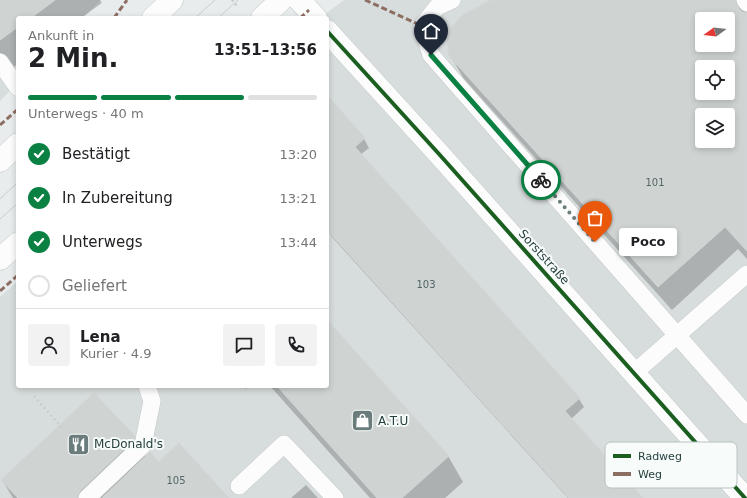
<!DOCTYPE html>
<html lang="de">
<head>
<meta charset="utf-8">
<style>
  :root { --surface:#fff; --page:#f2f2f2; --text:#202124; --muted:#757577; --line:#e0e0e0; --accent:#0b8043 }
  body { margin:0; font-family:"DejaVu Sans",sans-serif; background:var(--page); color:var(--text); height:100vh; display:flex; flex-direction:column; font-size:15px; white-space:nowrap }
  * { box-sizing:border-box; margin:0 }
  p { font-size:13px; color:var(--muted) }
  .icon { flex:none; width:22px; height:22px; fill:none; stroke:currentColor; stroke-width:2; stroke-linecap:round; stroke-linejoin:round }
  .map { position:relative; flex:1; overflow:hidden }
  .sheet { position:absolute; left:16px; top:16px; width:313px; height:372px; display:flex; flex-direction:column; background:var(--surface); border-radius:4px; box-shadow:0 2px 6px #0003 }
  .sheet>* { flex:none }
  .needle { width:26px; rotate:255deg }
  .buttons { position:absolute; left:695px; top:12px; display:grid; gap:8px }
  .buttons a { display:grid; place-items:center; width:40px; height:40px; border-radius:4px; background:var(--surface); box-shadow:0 2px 6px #0003; font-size:20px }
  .pin { position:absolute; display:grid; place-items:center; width:34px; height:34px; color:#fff; margin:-41px -17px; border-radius:50% 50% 50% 0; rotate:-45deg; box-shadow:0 0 4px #0007 }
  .pin .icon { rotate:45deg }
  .courier { position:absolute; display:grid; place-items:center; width:40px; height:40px; margin:-20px; border:3px solid #0b8043; border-radius:50%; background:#fff; color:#222; box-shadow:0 1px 5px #0007 }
  .bubble { position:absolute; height:28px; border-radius:4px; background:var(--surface); box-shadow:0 2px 6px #0003; font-size:13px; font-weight:700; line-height:28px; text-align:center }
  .overview em { font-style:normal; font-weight:700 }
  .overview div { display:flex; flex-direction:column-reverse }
  .overview { display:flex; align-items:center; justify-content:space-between; height:68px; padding:0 12px }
  h1 { font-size:26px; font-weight:700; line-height:30px }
  .bar { display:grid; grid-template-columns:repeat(4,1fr); gap:6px 4px; align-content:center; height:48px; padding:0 12px }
  .bar i { height:5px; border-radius:3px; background:var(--line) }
  .bar .on { background:var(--accent) }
  .bar p { grid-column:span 4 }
  .line { display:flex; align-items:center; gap:10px; padding:0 12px; border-top:1px solid var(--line) }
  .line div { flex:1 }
  .round { display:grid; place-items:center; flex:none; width:42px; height:42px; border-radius:4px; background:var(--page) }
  ol { padding:0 12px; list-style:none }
  li { display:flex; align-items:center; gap:12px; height:44px }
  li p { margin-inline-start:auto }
  li .icon { padding:4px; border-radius:50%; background:var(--accent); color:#fff; stroke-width:4 }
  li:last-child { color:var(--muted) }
  li i { width:22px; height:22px; border:2px solid var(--line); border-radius:50% }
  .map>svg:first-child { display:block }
  .built { fill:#d7dddc; fill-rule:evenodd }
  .shadow { fill:#0003; fill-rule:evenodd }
  .building { fill:#cfd4d3; stroke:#d1d5d5; fill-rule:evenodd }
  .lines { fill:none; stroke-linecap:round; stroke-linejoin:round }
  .service-casing { stroke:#c5c9c9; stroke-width:18 }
  .minor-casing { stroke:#c5c9c9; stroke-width:23 }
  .secondary-casing { stroke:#c2c8c7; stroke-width:23 }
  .path { stroke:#c6cecd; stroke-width:2.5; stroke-dasharray:2 3; stroke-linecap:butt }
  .service { stroke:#fcfcfc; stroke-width:17 }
  .minor { stroke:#fcfcfc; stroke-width:22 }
  .secondary { stroke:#fcfcfc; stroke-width:22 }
  .tram { stroke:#c9cdcd; stroke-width:1 }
  .quiet { stroke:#8d6e63; stroke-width:3; stroke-dasharray:6 3; stroke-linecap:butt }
  .cycleway-casing { stroke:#f7fbfa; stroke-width:6 }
  .cycleway { stroke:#1b5e20; stroke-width:4 }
  .done { stroke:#6a7c7c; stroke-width:4; stroke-dasharray:0 7.2 }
  .route { stroke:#0b8043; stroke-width:5 }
  .labels { text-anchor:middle; stroke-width:4; stroke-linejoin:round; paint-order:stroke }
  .number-label { font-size:10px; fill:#516665 }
  .street-label { font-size:12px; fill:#26403f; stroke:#f7fbfa }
  .poi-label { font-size:12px; fill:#26403f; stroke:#f7fbfa; text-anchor:start }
  .key { fill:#f7fbfa; stroke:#b8c3c2; stroke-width:1 }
  .key-label { font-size:11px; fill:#26403f }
</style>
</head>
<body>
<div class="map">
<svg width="747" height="498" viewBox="0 0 747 498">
  <rect width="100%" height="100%" fill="#e8ecec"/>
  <path class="built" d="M 0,0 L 101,0 L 83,18 L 18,18 L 18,83 L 0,101 Z
    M 344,0 L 747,0 L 747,498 L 0,498 L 0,297 L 18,281 L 18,386 L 327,386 L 327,18 L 320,18 ZM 702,19 L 728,19 L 728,45 L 702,45 ZM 702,67 L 728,67 L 728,93 L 702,93 ZM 702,115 L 728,115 L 728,141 L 702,141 Z"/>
  <path class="shadow" d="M 0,0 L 100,0 L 102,3 L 81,18 L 18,18 L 18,64 L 0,77 Z
    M 493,0 L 747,0 L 747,259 L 738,249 L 672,310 L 464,79 L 450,55 ZM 702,19 L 728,19 L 728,45 L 702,45 ZM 702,67 L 728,67 L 728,93 L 702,93 ZM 702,115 L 728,115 L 728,141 L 702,141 Z
    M 327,109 L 364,139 L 369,148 L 360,155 L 579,399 L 584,407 L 571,419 L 641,498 L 568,498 L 332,237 L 327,229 Z
    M 327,322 L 448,456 L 463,482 L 445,498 L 370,498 L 270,386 L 327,386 Z
    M 243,386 L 249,386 L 246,389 Z
    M 134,437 L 146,458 L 228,498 L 13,498 L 2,480 Z
    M 306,485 L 318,498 L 291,498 Z"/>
  <path class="building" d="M 0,0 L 55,0 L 31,18 L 18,18 L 18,27 L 0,40 Z
    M 491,0 L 735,0 L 739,9 L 742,12 L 747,13 L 747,251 L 725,227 L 658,287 L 449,56 L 447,39 L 451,28 L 463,15 ZM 702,19 L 728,19 L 728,45 L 702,45 ZM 702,67 L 728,67 L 728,93 L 702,93 ZM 702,115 L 728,115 L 728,141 L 702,141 Z
    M 327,95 L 365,138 L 355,147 L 580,398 L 565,411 L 643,498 L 569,498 L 327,230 Z
    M 327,320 L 449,456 L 402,498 L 377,498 L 277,386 L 327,386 Z
    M 94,393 L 135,436 L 134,440 L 80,491 L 77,498 L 18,498 L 1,480 Z
    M 179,443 L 229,498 L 102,498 L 150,452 L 159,462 Z"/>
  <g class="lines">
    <defs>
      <path id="service" d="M 452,0 L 437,7 L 422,26 L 431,55 L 747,415
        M 745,0 L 747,3
        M 0,62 L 18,88
        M 634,373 L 747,274
        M 239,486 L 284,444 L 335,498
        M 87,498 L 143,445 L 152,401 L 147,386"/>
      <path id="minor" d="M 299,0 L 316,18
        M 327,31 L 439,154 L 745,498"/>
      <path id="secondary" d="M 153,18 L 172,0
        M 262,18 L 281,0
        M 0,161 L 18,144
        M 0,259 L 18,243"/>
    </defs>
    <use href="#service" class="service-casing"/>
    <use href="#minor" class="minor-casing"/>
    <use href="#secondary" class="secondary-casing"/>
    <path class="path" d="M 232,0 L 238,7
      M 34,396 L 63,429"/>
    <use href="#service" class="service"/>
    <use href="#minor" class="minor"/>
    <use href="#secondary" class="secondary"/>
    <path class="tram" d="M 195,18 L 215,0
      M 218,18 L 238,0
      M 0,199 L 18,182
      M 0,219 L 18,203"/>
    <path class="quiet" d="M 365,0 L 422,26
      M 114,18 L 127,0
      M 300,18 L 309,10
      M 0,125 L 18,109
      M 0,291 L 18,275"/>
    <defs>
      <path id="cycleway" d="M 327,31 L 439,154 L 745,498"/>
    </defs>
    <use href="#cycleway" class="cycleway-casing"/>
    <use href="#cycleway" class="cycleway"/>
  </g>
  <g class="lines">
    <path class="done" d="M 541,180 L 595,242"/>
    <path class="route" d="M 431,55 L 541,180"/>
  </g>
  <defs>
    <symbol id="shop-square" viewBox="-11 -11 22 22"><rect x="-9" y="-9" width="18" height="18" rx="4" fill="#6a7c7c" stroke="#f7fbfa"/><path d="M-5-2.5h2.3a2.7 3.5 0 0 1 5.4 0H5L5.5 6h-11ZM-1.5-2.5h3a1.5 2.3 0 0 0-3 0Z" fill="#fff"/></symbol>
    <symbol id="restaurant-square" viewBox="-11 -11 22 22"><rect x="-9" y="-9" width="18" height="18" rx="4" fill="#6a7c7c" stroke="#f7fbfa"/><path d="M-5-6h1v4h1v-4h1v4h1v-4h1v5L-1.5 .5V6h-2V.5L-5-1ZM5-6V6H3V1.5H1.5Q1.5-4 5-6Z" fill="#fff"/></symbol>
  </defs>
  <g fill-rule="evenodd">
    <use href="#shop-square" x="350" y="408" width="25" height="25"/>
    <use href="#restaurant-square" x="66" y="432" width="25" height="25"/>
  </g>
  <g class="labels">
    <g class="number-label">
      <text x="655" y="186">101</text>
      <text x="426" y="288">103</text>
      <text x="176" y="484">105</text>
    </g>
    <g class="street-label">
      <text transform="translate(544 257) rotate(48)" y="4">Sorststraße</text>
    </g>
    <g class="poi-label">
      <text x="378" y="425">A.T.U</text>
      <text x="94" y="448">McDonald's</text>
    </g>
  </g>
  <rect x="605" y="442" width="132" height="46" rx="6" class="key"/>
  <rect x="613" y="454" width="18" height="4" fill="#1b5e20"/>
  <rect x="613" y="472" width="18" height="4" fill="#8d6e63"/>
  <g class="key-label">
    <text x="638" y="460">Radweg</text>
    <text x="638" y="478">Weg</text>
  </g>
</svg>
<div class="buttons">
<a><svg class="needle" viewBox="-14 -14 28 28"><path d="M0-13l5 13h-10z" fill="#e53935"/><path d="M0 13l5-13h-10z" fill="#757577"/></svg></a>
<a><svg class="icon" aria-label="locate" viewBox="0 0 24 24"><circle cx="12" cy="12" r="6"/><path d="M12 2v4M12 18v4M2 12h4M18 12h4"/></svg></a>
<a><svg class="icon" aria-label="layers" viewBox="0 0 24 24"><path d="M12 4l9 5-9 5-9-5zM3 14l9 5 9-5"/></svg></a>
</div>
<div class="pin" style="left:595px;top:242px;background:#ea580c"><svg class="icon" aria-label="bag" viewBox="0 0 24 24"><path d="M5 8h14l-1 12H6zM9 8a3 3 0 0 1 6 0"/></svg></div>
<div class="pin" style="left:431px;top:55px;background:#1f2937"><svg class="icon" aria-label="home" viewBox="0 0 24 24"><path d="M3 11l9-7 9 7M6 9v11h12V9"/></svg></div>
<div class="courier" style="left:541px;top:180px"><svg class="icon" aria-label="bike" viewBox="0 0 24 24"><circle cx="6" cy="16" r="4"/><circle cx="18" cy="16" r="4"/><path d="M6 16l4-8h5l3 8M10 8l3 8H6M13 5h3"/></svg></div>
<div class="bubble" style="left:619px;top:228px;width:58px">Poco</div>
<section class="sheet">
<div class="overview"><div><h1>2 Min.</h1><p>Ankunft in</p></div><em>13:51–13:56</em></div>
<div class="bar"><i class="on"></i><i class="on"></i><i class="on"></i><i></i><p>Unterwegs · 40 m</p></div>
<ol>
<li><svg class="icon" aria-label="check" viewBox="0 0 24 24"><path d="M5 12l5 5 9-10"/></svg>Bestätigt<p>13:20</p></li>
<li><svg class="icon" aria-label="check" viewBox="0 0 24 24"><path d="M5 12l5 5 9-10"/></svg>In Zubereitung<p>13:21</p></li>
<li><svg class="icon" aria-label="check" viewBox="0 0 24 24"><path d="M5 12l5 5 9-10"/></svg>Unterwegs<p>13:44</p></li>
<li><i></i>Geliefert</li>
</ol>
<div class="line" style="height:72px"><a class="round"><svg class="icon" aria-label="person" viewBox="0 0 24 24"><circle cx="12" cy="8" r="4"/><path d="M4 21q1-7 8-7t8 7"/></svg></a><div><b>Lena</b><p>Kurier · 4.9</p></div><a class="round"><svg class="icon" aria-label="chat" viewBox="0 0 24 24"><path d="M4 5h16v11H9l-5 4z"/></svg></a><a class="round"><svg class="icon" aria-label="phone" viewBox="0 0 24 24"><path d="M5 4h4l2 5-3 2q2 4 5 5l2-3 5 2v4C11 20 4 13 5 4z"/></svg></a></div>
</section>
</div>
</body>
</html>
